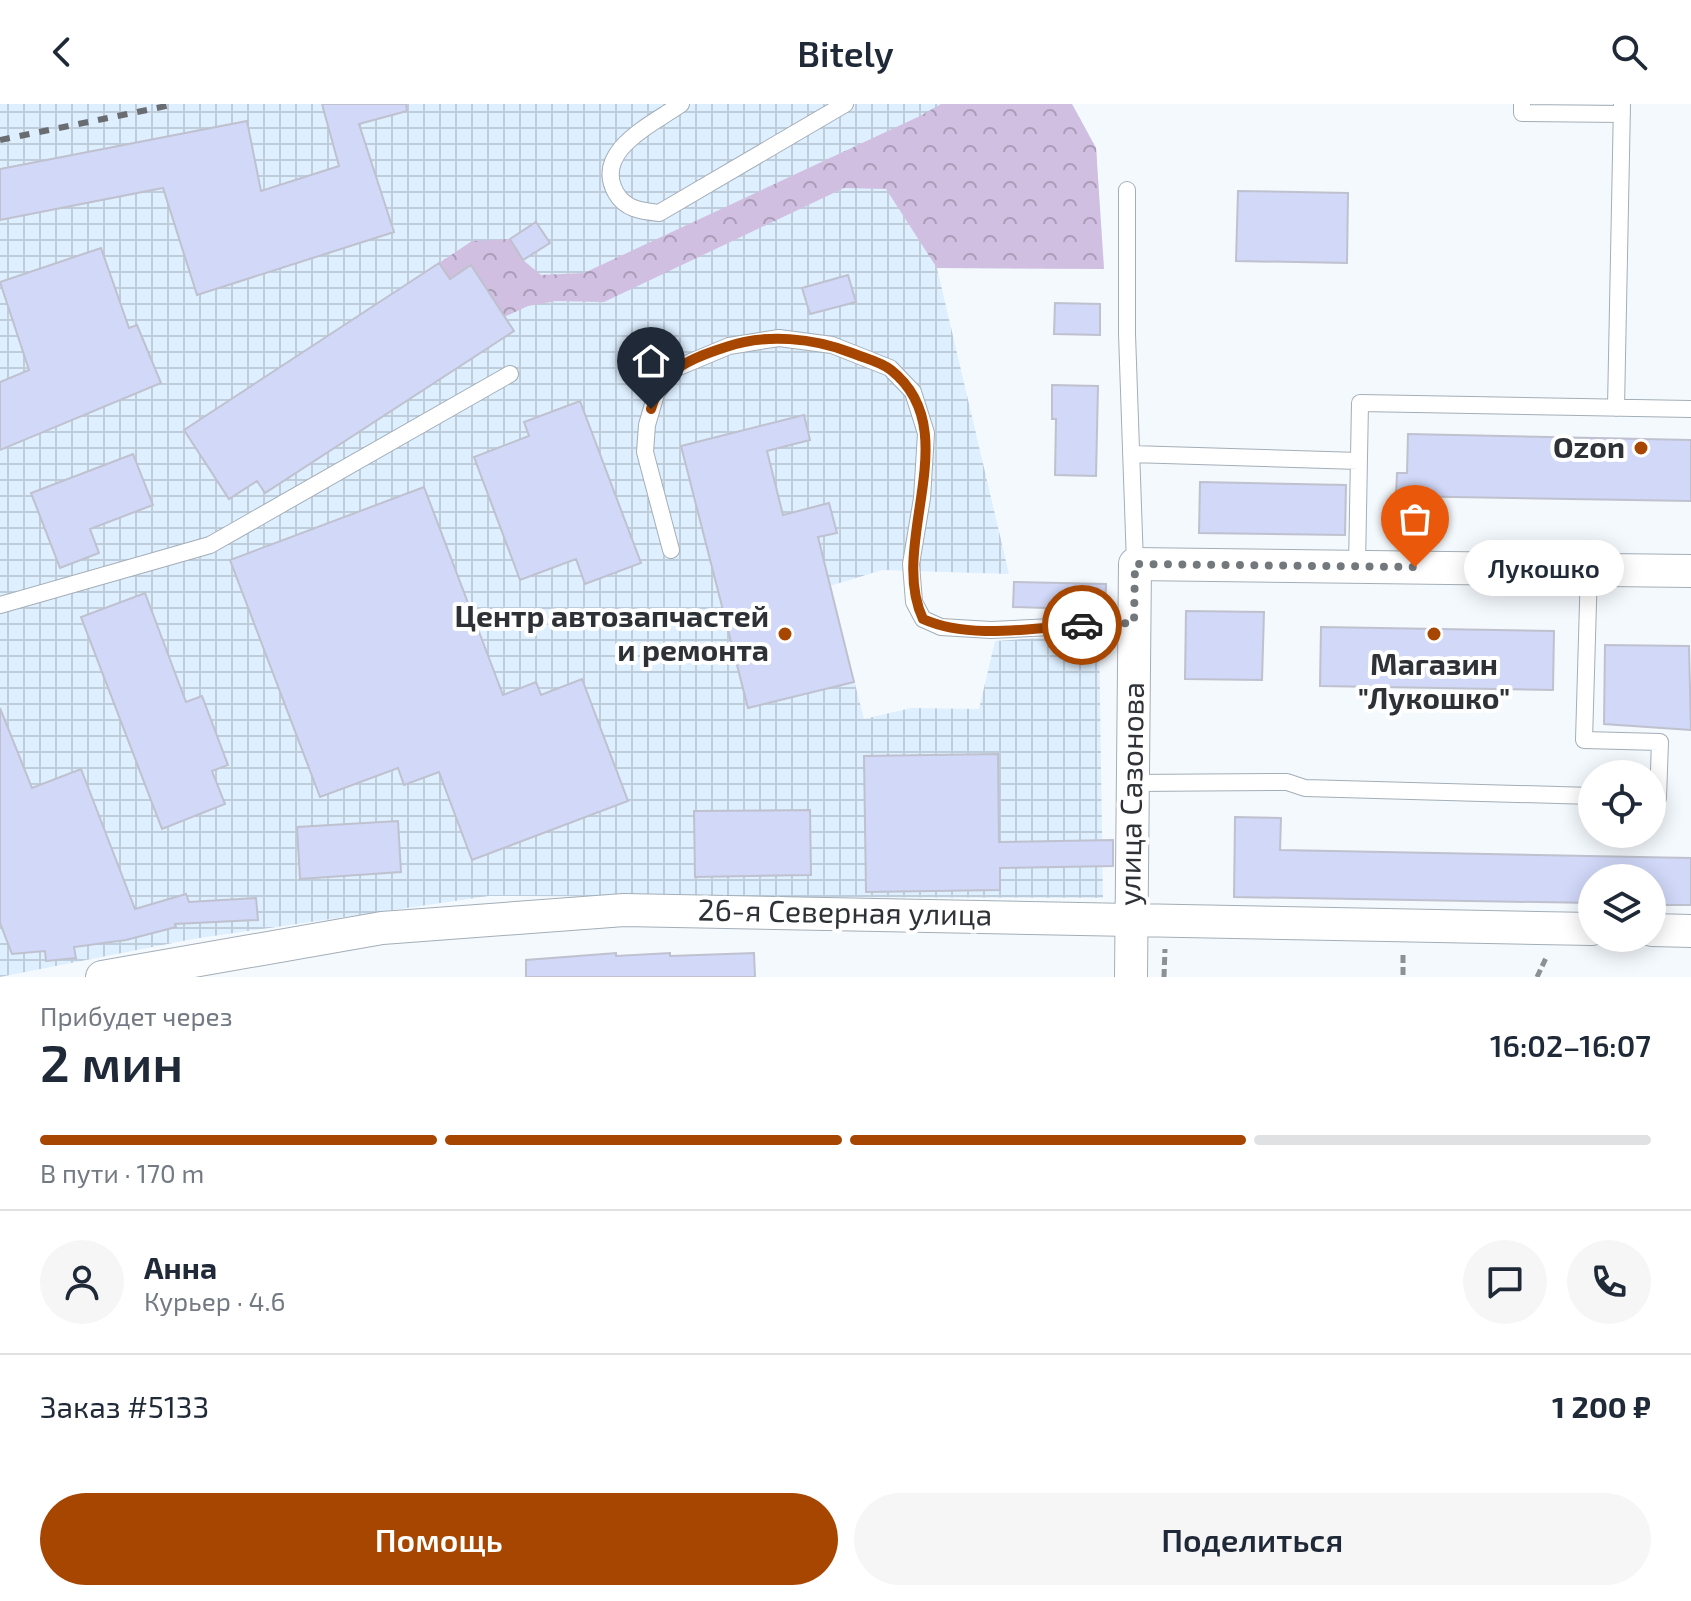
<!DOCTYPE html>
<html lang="ru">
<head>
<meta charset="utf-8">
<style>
  :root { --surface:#fff; --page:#f6f6f7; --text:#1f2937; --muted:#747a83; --line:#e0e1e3; --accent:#a74600 }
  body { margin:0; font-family:"Exo 2",sans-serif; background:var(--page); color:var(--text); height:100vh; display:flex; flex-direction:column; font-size:30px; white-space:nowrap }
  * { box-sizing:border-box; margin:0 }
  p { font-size:26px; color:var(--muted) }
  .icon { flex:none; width:44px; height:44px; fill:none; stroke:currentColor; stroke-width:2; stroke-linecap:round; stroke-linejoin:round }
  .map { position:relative; height:873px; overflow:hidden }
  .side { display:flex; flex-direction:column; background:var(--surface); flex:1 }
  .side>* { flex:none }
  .buttons { position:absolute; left:1578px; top:656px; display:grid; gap:16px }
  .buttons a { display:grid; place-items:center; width:88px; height:88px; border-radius:50%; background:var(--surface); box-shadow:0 4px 20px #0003; font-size:40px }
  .pin { position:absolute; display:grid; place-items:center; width:68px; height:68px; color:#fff; margin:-82px -34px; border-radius:50% 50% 50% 0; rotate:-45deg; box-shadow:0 0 8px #0007 }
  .pin .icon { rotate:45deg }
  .courier { position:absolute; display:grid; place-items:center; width:80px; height:80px; margin:-40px; border:6px solid #a74600; border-radius:50%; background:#fff; color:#222; box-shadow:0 2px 10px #0007 }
  .bubble { position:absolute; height:56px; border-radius:28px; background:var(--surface); box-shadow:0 4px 20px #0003; font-size:26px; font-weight:600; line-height:56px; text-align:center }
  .headline em { font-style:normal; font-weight:600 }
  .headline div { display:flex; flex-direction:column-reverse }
  .headline { display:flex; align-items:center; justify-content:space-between; height:136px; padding:0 40px }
  h1 { font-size:52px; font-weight:600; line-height:60px }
  .bar { display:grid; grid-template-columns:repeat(4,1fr); gap:12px 8px; align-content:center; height:96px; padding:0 40px }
  .bar i { height:10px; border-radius:6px; background:var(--line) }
  .bar .selected { background:var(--accent) }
  .bar p { grid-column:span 4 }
  .line { display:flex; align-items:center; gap:20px; padding:0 40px; border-top:2px solid var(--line) }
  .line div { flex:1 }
  .round { display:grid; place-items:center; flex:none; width:84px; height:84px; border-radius:42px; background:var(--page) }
  .primary-button { display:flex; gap:16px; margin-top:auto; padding:16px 40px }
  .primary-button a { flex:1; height:92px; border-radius:48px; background:var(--accent); color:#fff; font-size:32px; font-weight:600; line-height:92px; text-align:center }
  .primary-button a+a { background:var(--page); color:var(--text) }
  header { display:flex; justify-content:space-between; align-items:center; height:104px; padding:0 40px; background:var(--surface); font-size:36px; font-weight:600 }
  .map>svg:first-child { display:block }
  .industrial { fill:url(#industrial-grid) }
  .forest { fill:url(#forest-crowns) }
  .building { fill:#d1d8f8; stroke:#bfc1ce; stroke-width:2 }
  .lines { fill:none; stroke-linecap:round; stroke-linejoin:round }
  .lane-casing { stroke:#a3aeb7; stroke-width:18 }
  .street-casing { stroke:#a3aeb7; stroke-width:34 }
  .path { stroke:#8d9195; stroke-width:5; stroke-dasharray:8 4; stroke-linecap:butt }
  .lane { stroke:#fff; stroke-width:16 }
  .street { stroke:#fff; stroke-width:32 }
  .rail { stroke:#696d71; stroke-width:6; stroke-dasharray:10 10; stroke-linecap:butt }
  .done { stroke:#73787c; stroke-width:8; stroke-dasharray:0 14.4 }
  .route { stroke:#a74600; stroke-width:10 }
  .poi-dot { fill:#a74600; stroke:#fff; stroke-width:3 }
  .labels { text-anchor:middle; stroke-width:8; stroke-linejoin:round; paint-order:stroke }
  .poi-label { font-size:30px; font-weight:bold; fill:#2e3236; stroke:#fff; text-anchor:end }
  .street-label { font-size:30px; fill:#2e3236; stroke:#fff }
</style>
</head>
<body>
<header><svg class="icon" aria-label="back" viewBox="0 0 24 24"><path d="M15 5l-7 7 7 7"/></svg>Bitely<svg class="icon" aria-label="search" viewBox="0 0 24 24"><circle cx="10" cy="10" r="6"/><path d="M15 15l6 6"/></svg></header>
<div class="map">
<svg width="1691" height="873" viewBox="0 0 1691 873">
  <defs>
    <pattern id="industrial-grid" width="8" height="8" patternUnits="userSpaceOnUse" patternTransform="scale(2)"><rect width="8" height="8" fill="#deefff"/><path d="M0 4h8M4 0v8" fill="none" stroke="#bfcddb"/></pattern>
    <pattern id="forest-crowns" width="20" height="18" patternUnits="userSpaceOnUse" patternTransform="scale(2)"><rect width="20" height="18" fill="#d1bfe1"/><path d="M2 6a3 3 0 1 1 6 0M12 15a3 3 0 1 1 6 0" fill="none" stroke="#aa9cb7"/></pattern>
  </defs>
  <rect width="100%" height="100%" fill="#f4f9fd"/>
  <path class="industrial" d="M 0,0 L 1072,0 L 1096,44 L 1104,165 L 937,164 L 1009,470 L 882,466 L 830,482 L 864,615 L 911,604 L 979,605 L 995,537 L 1099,530 L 1103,794 L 489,792 L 193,835 L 0,873 Z"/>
  <path class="forest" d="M 941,0 L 1072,0 L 1096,44 L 1104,165 L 937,164 L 886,85 L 844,84 L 604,198 L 556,197 L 528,202 L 504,213 L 450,175 L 439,159 L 472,137 L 510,135 L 523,156 L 541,171 L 584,169 L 920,12 Z"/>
  <path class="building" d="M 322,0 L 406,0 L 407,7 L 359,20 L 394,128 L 197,191 L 163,84 L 0,116 L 0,65 L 247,17 L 261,87 L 339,62 Z
    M 1238,87 L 1348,89 L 1347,159 L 1236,157 Z
    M 536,118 L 550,139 L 523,156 L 510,135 Z
    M 101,144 L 129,224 L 137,221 L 161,279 L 0,346 L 0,278 L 29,266 L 0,178 Z
    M 439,159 L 450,175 L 471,161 L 514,227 L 265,389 L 257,377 L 229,395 L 184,326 Z
    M 848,171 L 856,198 L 810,210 L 802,184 Z
    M 1055,199 L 1100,200 L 1100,231 L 1054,230 Z
    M 1052,281 L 1098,282 L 1096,372 L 1055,371 L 1056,315 L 1052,315 Z
    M 580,297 L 641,459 L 585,480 L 576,455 L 520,476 L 474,353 L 529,332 L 524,318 Z
    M 804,311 L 810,336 L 767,347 L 783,411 L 829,399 L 837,429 L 818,433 L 854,578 L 748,604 L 681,342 Z
    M 1408,330 L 1691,336 L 1691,397 L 1396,392 L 1397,369 L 1407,369 Z
    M 133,350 L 153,401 L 90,425 L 99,449 L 60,464 L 31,389 Z
    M 1200,378 L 1346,381 L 1345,431 L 1199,429 Z
    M 424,383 L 503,591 L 536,578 L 541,591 L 582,575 L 628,697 L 472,756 L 439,668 L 404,681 L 398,664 L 320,693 L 230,456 Z
    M 1014,478 L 1106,480 L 1105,506 L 1013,503 Z
    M 145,489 L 186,598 L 202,592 L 228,661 L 212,667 L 225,700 L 162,725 L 81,513 Z
    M 1186,507 L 1264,508 L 1262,576 L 1185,575 Z
    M 1321,523 L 1554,527 L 1553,586 L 1320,582 Z
    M 1605,541 L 1689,542 L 1691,626 L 1604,620 Z
    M 0,604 L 32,684 L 81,665 L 135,805 L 186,790 L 189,798 L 256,794 L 258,816 L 175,820 L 176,823 L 126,836 L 74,843 L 76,854 L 46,857 L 45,847 L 12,850 L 0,819 Z
    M 998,650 L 999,738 L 1113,736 L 1113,762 L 1000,764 L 1000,786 L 866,788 L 864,652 Z
    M 810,706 L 811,771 L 695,773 L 694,707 Z
    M 1235,713 L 1281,714 L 1280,746 L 1691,754 L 1691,801 L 1652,801 L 1652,774 L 1592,774 L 1592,799 L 1234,793 Z
    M 398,717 L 401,768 L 300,775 L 297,723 Z
    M 616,849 L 616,852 L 670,849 L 670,852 L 754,849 L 755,873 L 526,873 L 526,856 Z"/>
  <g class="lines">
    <defs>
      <path id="lane" d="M 681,0 C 653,20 592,47 616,89 C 625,105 641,107 659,109 L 845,0
        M 1522,0 L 1522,9 L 1622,10
        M 1127,86 L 1127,230 L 1135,460
        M 1616,304 L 1622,0
        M 1131,350 L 1359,357
        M 671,446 L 645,348 L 647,321 L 656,290 L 674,265 L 729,242 L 779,234 L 832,241 L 890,264 L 913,288 L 926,329 L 922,394 L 911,460 L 914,498 L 923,515 L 941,523 L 991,526 L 1134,519
        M 1357,462 L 1360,299 L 1691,305
        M 1589,465 L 1584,636 L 1660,638 L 1658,694 L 1652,694
        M 0,501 L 210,441 L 510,270
        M 1132,679 L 1287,678 L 1305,684 L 1592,692"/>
      <path id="street" d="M 1652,826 L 1691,827
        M 102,873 L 382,824 L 624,806 L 1592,825
        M 1131,873 L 1135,460 L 1691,467"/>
    </defs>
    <use href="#lane" class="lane-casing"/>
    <use href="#street" class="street-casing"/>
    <path class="path" d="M 1403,851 L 1403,873
      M 1164,873 L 1165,845
      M 1537,873 L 1547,852"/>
    <use href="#lane" class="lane"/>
    <use href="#street" class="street"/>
    <path class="rail" d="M 0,36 L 176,0"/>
  </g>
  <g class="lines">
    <path class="done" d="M 1082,521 L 1134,519 L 1135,460 L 1415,463"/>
    <path class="route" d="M 651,305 C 663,265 689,255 726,243 C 766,229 814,234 852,249 C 864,254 881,258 891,266 C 968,327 887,439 923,515 C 970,536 1032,524 1082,521"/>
  </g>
  <g class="poi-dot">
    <circle cx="1641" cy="344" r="8"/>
    <circle cx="785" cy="530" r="8"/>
    <circle cx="1434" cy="530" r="8"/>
  </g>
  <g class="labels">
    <g class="poi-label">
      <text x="1625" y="354">Ozon</text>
      <text x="769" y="523">Центр автозапчастей<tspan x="769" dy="34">и ремонта</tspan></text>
      <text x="1434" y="571" text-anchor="middle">Магазин<tspan x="1434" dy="34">"Лукошко"</tspan></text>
    </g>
    <g class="street-label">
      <text transform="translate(1132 690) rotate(-89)" y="10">улица Сазонова</text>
      <text transform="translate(845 809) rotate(1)" y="10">26-я Северная улица</text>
    </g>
  </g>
</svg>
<div class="buttons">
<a><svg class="icon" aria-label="locate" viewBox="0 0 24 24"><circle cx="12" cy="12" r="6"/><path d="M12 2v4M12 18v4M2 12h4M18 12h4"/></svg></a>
<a><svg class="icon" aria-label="layers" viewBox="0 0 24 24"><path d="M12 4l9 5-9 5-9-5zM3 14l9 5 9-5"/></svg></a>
</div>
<div class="pin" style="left:1415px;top:463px;background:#ea580c"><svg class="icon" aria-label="bag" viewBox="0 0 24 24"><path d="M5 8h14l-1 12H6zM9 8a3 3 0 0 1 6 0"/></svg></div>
<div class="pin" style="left:651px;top:305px;background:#1f2937"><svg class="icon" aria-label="home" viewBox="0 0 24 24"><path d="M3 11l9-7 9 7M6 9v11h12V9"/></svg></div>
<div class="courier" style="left:1082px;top:521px"><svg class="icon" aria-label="car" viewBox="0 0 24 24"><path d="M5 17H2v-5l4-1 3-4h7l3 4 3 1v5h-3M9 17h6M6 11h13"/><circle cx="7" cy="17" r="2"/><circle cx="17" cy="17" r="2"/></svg></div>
<div class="bubble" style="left:1464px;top:436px;width:160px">Лукошко</div>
</div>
<section class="side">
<div class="headline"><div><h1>2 мин</h1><p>Прибудет через</p></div><em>16:02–16:07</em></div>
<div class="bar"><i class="selected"></i><i class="selected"></i><i class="selected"></i><i></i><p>В пути · 170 m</p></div>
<div class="line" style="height:144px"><a class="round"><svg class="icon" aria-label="person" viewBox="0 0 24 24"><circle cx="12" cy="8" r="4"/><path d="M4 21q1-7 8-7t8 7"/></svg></a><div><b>Анна</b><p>Курьер · 4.6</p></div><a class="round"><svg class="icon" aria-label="chat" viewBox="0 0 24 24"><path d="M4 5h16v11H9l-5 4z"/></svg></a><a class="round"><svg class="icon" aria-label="phone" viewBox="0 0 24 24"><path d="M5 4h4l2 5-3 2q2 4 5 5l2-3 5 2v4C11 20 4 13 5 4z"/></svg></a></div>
<div class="line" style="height:104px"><div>Заказ #5133</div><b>1 200 ₽</b></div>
<div class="primary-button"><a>Помощь</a><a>Поделиться</a></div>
</section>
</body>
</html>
